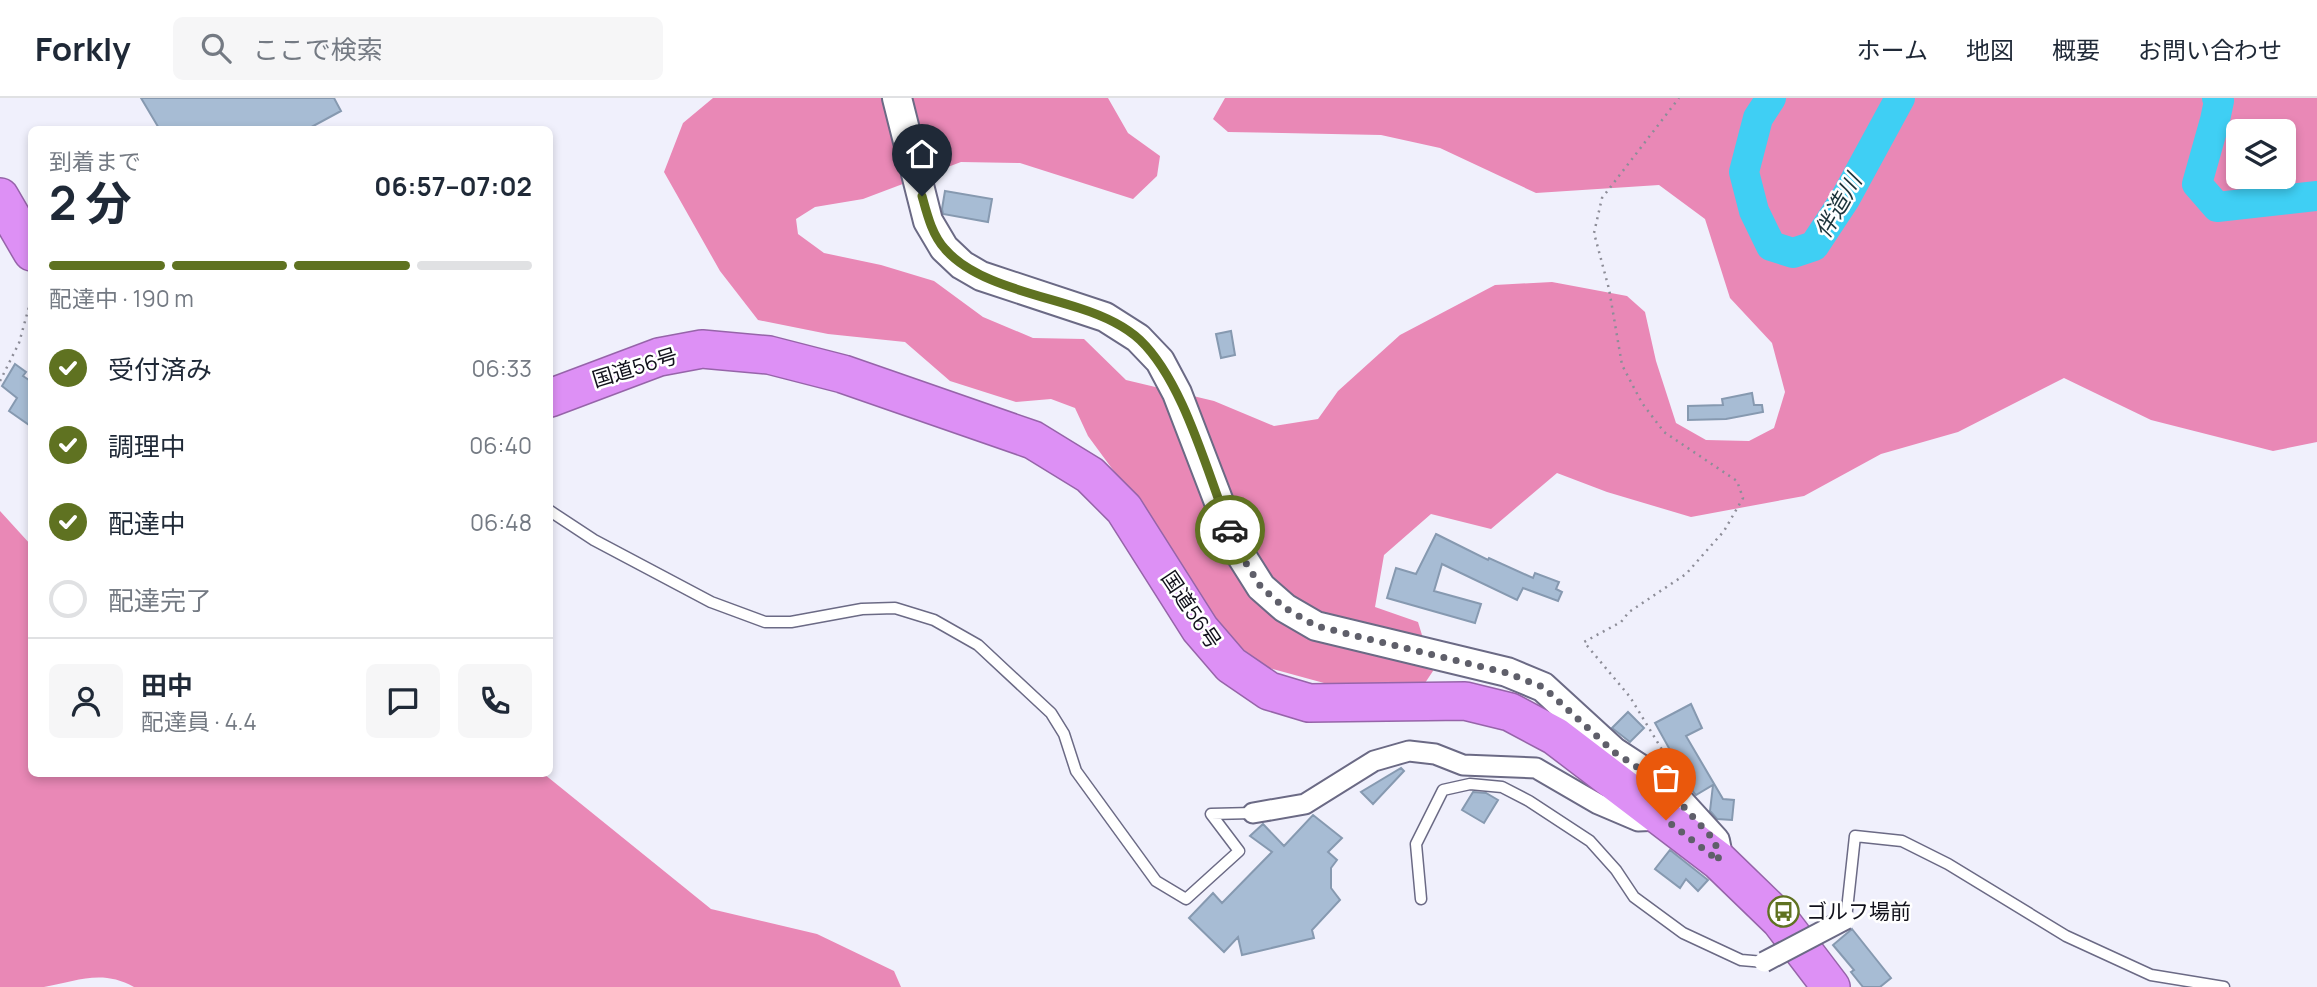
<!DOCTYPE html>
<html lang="ja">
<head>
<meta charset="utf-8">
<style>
  :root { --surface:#fff; --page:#f6f6f7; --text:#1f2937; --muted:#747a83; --line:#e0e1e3; --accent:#5f7221 }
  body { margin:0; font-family:Manrope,"Noto Sans JP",sans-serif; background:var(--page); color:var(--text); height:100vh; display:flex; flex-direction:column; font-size:26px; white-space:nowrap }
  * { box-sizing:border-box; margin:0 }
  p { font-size:23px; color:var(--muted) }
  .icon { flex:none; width:38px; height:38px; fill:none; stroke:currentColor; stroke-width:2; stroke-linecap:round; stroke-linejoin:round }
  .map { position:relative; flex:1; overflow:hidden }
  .drawer { position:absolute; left:28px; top:28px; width:525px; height:651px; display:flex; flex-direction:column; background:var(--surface); border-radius:10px; box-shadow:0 4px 10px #0003 }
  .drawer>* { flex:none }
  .fabs { position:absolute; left:2226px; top:21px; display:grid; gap:14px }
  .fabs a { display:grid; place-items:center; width:70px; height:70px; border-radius:10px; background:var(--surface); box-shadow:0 4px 10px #0003; font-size:35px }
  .pin { position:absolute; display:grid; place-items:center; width:60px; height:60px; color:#fff; margin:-72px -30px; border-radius:50% 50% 50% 0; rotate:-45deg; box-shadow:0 0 7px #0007 }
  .pin .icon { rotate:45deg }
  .courier { position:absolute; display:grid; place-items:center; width:70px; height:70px; margin:-35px; border:5px solid #5f7221; border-radius:50%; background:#fff; color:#222; box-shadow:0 2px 9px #0007 }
  .headline em { font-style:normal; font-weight:700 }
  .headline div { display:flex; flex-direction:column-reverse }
  .headline { display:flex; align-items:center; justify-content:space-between; height:119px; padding:0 21px }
  h1 { font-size:46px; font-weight:700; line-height:52px }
  .bar { display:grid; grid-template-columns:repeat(4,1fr); gap:10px 7px; align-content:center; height:84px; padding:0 21px }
  .bar i { height:9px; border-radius:5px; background:var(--line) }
  .bar .on { background:var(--accent) }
  .bar p { grid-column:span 4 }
  .line { display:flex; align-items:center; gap:18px; padding:0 21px; border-top:2px solid var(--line) }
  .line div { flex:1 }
  .round { display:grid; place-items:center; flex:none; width:74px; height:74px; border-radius:10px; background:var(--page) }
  ol { padding:0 21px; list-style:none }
  li { display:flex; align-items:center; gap:21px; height:77px }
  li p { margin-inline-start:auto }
  li .icon { padding:7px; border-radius:50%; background:var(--accent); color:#fff; stroke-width:4 }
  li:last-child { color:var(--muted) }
  li i { width:38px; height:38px; border:4px solid var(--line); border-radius:50% }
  header { display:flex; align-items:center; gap:42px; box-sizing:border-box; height:98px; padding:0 35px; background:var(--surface); border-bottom:2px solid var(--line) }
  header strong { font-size:33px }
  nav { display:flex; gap:38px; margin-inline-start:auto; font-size:24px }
  .search { width:490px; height:63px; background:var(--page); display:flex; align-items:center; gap:18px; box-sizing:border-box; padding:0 24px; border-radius:10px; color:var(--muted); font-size:26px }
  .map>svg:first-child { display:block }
  .forest { fill:#e988b6; fill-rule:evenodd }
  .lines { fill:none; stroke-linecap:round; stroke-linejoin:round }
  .river { stroke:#3fcff4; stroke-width:30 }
  .building { fill:#a7bcd4; stroke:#8699b0; stroke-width:2 }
  .lane-casing { stroke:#6b6a85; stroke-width:13 }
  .street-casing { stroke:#6b6a85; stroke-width:23 }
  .secondary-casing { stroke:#6b6a85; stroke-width:32 }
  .highway-casing { stroke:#9664a9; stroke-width:40 }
  .path { stroke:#8d8d98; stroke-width:2.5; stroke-dasharray:2 5; stroke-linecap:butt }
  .lane { stroke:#fff; stroke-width:10 }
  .street { stroke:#fff; stroke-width:19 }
  .secondary { stroke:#fff; stroke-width:28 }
  .highway { stroke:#dd90f5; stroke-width:37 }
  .street-bridge-casing { stroke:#6b6a85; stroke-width:23; stroke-linecap:butt }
  .street-bridge { stroke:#fff; stroke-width:19 }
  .done { stroke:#5f5f6a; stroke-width:7; stroke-dasharray:0 12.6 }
  .route { stroke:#5f7221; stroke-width:9 }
  .labels { text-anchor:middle; stroke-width:5; stroke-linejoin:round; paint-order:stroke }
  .street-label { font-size:21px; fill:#11111b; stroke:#fff }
  .poi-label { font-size:21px; fill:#11111b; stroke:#fff; text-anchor:start }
  .water-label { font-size:23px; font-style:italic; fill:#1c333a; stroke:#fff }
</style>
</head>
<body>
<header>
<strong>Forkly</strong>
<div class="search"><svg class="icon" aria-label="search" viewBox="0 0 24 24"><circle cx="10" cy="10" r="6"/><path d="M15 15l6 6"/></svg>ここで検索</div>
<nav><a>ホーム</a><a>地図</a><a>概要</a><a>お問い合わせ</a></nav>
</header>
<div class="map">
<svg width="2317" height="889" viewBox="0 0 2317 889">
  <rect width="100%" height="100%" fill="#f0f0fc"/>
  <path class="forest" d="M 713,0 L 1108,0 L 1128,35 L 1160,58 L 1157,78 L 1133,101 L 1020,65 L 961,64 L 863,101 L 815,109 L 796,121 L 798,136 L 824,155 L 881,167 L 934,183 L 983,219 L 1033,240 L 1084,241 L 1126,282 L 1214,303 L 1274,328 L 1318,321 L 1338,293 L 1400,237 L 1495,187 L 1552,184 L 1627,198 L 1645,214 L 1656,263 L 1676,325 L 1706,342 L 1749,343 L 1774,330 L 1785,294 L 1772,245 L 1730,200 L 1705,121 L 1659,87 L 1536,95 L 1440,50 L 1381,37 L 1228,34 L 1213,21 L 1225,0 L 2317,0 L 2317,344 L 2273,353 L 2151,322 L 2064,280 L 1958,334 L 1881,356 L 1804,398 L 1691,419 L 1607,394 L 1557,375 L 1491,431 L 1431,416 L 1384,457 L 1375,509 L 1418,524 L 1433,573 L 1425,585 L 1396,591 L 1324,585 L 1265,569 L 1223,535 L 1127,391 L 1088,338 L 1075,310 L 1051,301 L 1016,304 L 950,283 L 905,244 L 828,236 L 758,222 L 720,173 L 664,74 L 683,25 ZM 2238,33 L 2284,33 L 2284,79 L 2238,79 Z
    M 0,413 L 31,447 L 32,676 L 544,676 L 711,811 L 817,836 L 894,873 L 901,889 L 134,889 C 102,871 77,883 44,889 C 30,889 14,889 0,889 Z"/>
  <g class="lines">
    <path class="river" d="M 1771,0 L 1758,20 L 1744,74 L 1754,113 L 1771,148 L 1793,155 L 1814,148 L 1845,101 L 1900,0
      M 2217,0 L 2219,3 L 2215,22 L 2197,86 L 2217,109 L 2317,98"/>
  </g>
  <path class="building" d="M 141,0 L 334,0 L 341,13 L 306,32 L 160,32 Z
    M 945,93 L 992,101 L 988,124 L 943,116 L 942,111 Z
    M 1231,233 L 1235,257 L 1221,260 L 1216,236 Z
    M 15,266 L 26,274 L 23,278 L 29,282 L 32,279 L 32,329 L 9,313 L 17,300 L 2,288 Z
    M 1752,295 L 1754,307 L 1762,307 L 1763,314 L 1726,321 L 1688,322 L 1688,308 L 1723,307 L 1722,301 Z
    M 1436,436 L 1488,462 L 1489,460 L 1533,480 L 1535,475 L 1559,484 L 1556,491 L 1562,494 L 1558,503 L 1523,490 L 1517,502 L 1442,466 L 1434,493 L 1481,506 L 1475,525 L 1387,500 L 1396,470 L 1416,476 Z
    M 1691,606 L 1702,630 L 1686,638 L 1723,701 L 1734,702 L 1732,722 L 1717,721 L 1710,713 L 1713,687 L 1696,697 L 1694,695 L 1655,625 Z
    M 1628,614 L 1644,630 L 1630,644 L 1612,630 Z
    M 1401,670 L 1404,673 L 1373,706 L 1361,694 Z
    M 1473,694 L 1486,695 L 1498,702 L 1484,725 L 1462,712 Z
    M 1313,717 L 1342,740 L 1328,754 L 1337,762 L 1331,770 L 1331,790 L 1340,802 L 1312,832 L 1314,840 L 1242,857 L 1238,839 L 1224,854 L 1189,820 L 1213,795 L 1222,805 L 1272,754 L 1250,738 L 1263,726 L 1284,748 Z
    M 1670,752 L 1708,782 L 1698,793 L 1686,781 L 1680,790 L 1655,771 Z
    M 1852,831 L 1891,880 L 1880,889 L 1863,889 L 1851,874 L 1854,872 L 1833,847 Z"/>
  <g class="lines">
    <defs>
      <path id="lane" d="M 550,413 L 594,442 L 711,504 L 765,524 L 791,524 L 862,511 L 895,510 L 934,522 L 978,547 L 1051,615 L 1064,636 L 1076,673 L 1156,783 L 1186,801 L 1239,753 L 1211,716 L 1253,715
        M 1421,801 L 1416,746 L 1443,692 L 1470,686 L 1502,689 L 1529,703 L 1590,743 L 1616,772 L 1634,799 L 1683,835 L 1741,862 L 1764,864
        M 1846,821 L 1855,738 L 1902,743 L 1948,766 L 2066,838 L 2151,877 L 2224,889"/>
      <path id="street" d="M 1253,715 L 1305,706 L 1374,663 L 1409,653 L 1435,656 L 1463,667 L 1536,670 L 1598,706 L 1638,723 L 1661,722"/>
      <path id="secondary" d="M 897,0 L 928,123 L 944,150 L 962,167 L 981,178 L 1105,219 L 1138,240 L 1160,263 L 1177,295 L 1237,451 L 1261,489 L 1285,510 L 1316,528 L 1507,574 L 1543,589 L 1614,654 L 1663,686 L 1715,743 L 1718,758"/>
      <path id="highway" d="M 0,99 L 32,154
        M 550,300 L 659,259 L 702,251 L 769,257 L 843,276 L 1033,342 L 1090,377 L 1124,411 L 1200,531 L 1231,567 L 1269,593 L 1309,605 L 1465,603 L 1510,614 L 1555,638 L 1719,763 L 1780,822 L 1831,889"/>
    </defs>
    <use href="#lane" class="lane-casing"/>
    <use href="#street" class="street-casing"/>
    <use href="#secondary" class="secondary-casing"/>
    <use href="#highway" class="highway-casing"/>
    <path class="path" d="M 0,283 L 19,245 L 32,198
      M 1669,663 L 1630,599 L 1584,544 L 1621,524 L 1629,514 L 1686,476 L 1724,433 L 1743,400 L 1737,383 L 1664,334 L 1642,305 L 1622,267 L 1609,191 L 1594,135 L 1602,100 L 1679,0"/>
    <use href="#lane" class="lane"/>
    <use href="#street" class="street"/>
    <use href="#secondary" class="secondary"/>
    <use href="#highway" class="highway"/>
    <defs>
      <path id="street-bridge" d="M 1764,864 L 1846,821"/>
    </defs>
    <use href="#street-bridge" class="street-bridge-casing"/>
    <use href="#street-bridge" class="street-bridge"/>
  </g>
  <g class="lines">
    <path class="done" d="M 1230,432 L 1237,451 L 1261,489 L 1285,510 L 1316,528 L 1507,575 L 1543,589 L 1614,654 L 1663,686 L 1715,743 L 1719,763 L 1666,722"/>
    <path class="route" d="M 922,98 C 927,116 932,137 945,151 C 974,185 1037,196 1079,210 C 1101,217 1123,226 1140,242 C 1184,284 1207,375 1230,432"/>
  </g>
  <defs>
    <symbol id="bus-ring" viewBox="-11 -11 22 22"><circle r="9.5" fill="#fff" stroke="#5f7221" stroke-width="1.5"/><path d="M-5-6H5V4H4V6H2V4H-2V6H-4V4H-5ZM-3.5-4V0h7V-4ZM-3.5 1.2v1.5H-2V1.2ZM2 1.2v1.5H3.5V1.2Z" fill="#5f7221"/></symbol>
  </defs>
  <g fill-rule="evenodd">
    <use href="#bus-ring" x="1766" y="796" width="35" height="35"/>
  </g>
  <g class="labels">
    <g class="street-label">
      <text transform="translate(635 270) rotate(-17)" y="7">国道56号</text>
      <text transform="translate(1191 512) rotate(56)" y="7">国道56号</text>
    </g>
    <g class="poi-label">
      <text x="1806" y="821">ゴルフ場前</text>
    </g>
    <g class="water-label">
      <text transform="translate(1838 108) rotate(-60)" y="8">伴造川</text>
    </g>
  </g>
</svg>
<div class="fabs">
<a><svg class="icon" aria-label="layers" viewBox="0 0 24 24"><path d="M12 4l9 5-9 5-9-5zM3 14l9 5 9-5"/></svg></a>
</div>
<div class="pin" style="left:1666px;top:722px;background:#ea580c"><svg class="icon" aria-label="bag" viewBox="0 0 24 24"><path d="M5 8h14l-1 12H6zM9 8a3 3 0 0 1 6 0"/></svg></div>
<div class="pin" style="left:922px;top:98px;background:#1f2937"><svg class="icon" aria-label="home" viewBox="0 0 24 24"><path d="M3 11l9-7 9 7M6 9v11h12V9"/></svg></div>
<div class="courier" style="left:1230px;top:432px"><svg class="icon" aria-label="car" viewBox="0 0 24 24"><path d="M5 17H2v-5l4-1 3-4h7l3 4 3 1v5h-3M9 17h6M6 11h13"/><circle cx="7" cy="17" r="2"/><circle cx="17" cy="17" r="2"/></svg></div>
<section class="drawer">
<div class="headline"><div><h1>2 分</h1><p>到着まで</p></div><em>06:57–07:02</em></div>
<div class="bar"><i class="on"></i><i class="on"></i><i class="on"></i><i></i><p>配達中 · 190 m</p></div>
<ol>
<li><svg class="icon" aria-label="check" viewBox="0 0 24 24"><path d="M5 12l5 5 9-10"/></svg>受付済み<p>06:33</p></li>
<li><svg class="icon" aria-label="check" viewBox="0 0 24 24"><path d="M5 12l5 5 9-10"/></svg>調理中<p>06:40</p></li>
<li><svg class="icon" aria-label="check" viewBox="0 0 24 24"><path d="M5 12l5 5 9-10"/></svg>配達中<p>06:48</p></li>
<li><i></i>配達完了</li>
</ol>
<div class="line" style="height:126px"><a class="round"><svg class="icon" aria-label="person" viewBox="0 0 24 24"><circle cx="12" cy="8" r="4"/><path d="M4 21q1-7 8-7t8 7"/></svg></a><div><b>田中</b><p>配達員 · 4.4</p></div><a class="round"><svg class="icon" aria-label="chat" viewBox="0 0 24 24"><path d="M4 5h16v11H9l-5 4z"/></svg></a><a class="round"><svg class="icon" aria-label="phone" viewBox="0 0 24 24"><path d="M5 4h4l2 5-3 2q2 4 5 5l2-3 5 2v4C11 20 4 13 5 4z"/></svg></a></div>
</section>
</div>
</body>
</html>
